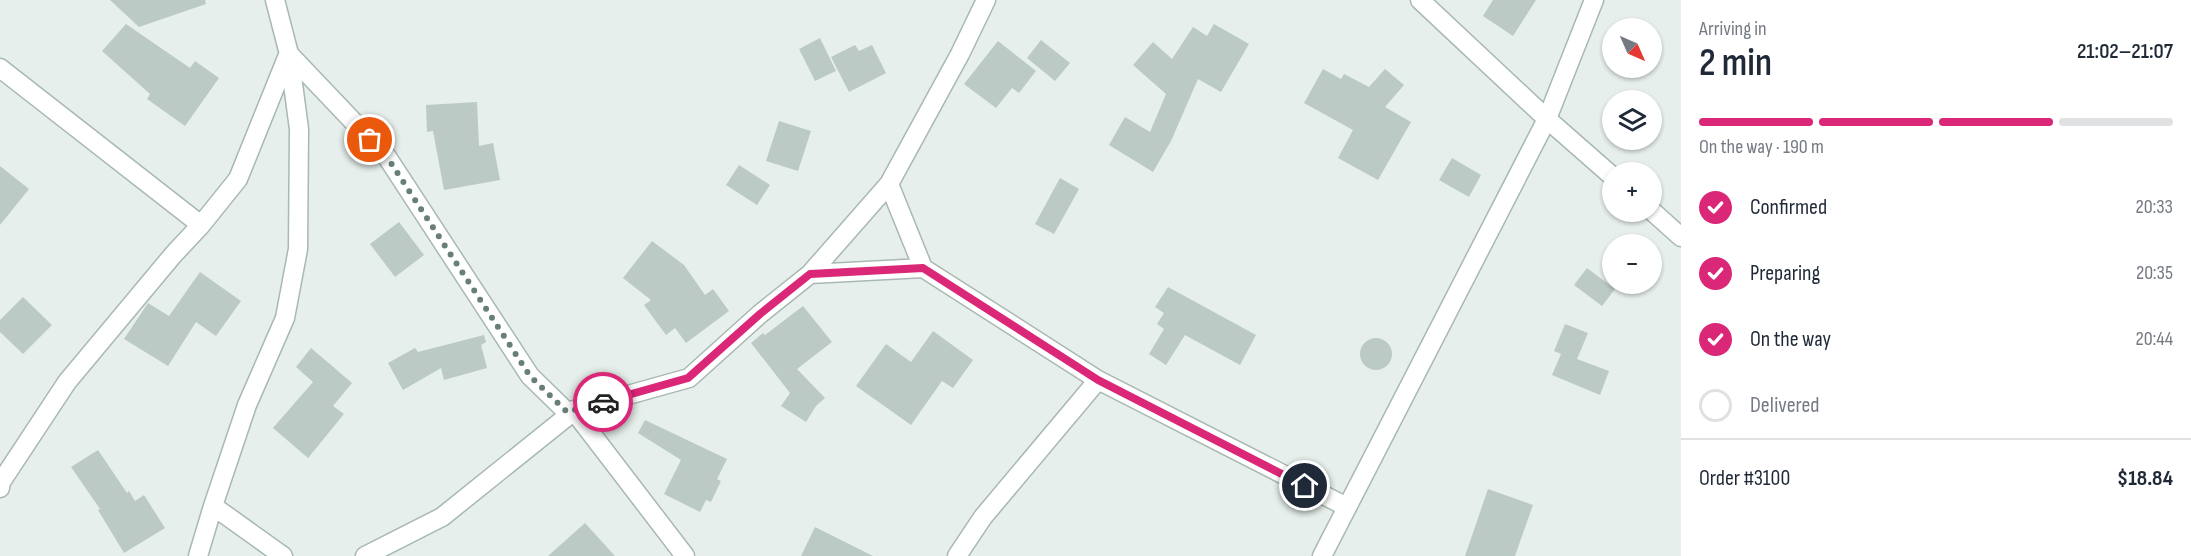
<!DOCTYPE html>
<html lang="en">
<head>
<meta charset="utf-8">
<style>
  :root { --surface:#fff; --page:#f6f6f7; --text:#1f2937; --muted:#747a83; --line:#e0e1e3; --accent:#db2777 }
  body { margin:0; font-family:"Sofia Sans Condensed",sans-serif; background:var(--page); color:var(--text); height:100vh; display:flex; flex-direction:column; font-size:22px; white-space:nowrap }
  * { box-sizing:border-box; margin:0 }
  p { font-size:20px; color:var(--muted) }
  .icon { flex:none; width:33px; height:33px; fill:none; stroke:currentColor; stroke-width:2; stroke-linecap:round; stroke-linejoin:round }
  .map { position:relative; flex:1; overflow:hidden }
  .details { display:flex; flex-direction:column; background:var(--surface); width:510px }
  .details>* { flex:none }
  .needle { width:39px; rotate:135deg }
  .tools { position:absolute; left:1602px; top:18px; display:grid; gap:12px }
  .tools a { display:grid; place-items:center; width:60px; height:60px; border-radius:50%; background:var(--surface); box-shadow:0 2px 4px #0004; font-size:30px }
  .pin { position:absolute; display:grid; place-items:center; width:51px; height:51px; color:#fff; margin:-26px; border:3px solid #fff; border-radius:50%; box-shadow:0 2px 6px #0007 }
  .courier { position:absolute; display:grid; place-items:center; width:60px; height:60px; margin:-30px; border:4px solid #db2777; border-radius:50%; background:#fff; color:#222; box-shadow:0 2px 8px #0007 }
  .head em { font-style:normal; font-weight:600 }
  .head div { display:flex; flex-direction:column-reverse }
  .head { display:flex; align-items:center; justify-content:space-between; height:102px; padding:0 18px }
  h1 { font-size:39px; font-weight:600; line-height:45px }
  .bar { display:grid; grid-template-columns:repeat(4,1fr); gap:9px 6px; align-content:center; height:72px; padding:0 18px }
  .bar i { height:8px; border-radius:4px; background:var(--line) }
  .bar .on { background:var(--accent) }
  .bar p { grid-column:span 4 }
  .line { display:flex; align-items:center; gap:15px; padding:0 18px; border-top:2px solid var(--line) }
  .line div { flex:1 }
  ol { padding:0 18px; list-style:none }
  li { display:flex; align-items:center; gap:18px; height:66px }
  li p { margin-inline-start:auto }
  li .icon { padding:6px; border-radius:50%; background:var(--accent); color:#fff; stroke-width:4 }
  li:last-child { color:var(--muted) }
  li i { width:33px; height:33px; border:3px solid var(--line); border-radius:50% }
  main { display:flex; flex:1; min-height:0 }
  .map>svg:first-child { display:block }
  .building { fill:#bbcac4 }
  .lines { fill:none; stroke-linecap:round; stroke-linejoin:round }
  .minor-casing { stroke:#a8b8b2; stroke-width:21 }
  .tertiary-casing { stroke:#a8b8b2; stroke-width:21 }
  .minor { stroke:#fff; stroke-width:18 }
  .tertiary { stroke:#fff; stroke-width:18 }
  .done { stroke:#687f78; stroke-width:6; stroke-dasharray:0 10.8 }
  .route { stroke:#db2777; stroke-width:8 }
</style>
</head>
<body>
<main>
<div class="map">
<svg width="1681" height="556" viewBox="0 0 1681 556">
  <rect width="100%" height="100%" fill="#e6efeb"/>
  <path class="building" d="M 110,0 L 205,0 L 206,4 L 139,27 Z
    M 1493,0 L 1536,0 L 1513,36 L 1483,16 Z
    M 126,24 L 190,68 L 195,61 L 219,78 L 185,126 L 147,99 L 150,94 L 102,51 Z
    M 1214,24 L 1249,44 L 1221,92 L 1198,79 L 1171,141 L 1153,172 L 1109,145 L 1125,117 L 1150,132 L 1166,94 L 1133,65 L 1153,42 L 1172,59 L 1193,27 L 1207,36 Z
    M 820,38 L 836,71 L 815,81 L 799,49 Z
    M 1041,40 L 1070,63 L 1055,81 L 1027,58 Z
    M 998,41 L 1036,71 L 1019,93 L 1012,88 L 996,108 L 964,84 Z
    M 855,45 L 859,51 L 872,45 L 886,73 L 849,92 L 831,57 Z
    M 1323,69 L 1341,79 L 1344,74 L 1369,87 L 1385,69 L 1404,85 L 1385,107 L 1411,122 L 1378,180 L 1338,158 L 1353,130 L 1304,103 Z
    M 477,102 L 479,146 L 493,143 L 500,180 L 444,190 L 433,131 L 427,132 L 426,105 Z
    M 779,121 L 811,131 L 798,171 L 766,161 Z
    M 1452,158 L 1481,175 L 1469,197 L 1439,180 Z
    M 739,165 L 770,185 L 757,205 L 726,185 Z
    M 0,166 L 29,189 L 0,225 Z
    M 1060,178 L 1079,189 L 1054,234 L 1035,224 Z
    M 399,222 L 424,255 L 395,277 L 370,244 Z
    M 652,241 L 684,265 L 705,295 L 713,289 L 729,311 L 686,343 L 675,328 L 666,335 L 644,305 L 651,300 L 623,278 Z
    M 1587,268 L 1615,289 L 1602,306 L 1574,285 Z
    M 200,272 L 241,301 L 216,336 L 196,322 L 168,366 L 124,339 L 148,303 L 169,316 Z
    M 1168,287 L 1256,335 L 1240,365 L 1185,335 L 1166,365 L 1149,354 L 1164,329 L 1157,324 L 1164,313 L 1155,307 Z
    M 23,297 L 52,325 L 23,354 L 0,332 L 0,320 Z
    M 803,306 L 832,342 L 797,369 L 825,398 L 816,406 L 806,422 L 781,406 L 790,393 L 751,343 L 763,333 L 765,335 Z
    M 1565,324 L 1588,333 L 1577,359 L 1609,371 L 1600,395 L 1552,375 L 1561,354 L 1554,351 Z
    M 933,331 L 973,360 L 953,388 L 942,381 L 911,425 L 856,386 L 886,344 L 911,362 Z
    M 484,335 L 486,342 L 481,345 L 487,368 L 444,380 L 441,368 L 403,390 L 388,363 L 415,348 L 418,352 Z
    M1360 354a16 16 0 1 1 32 0a16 16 0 1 1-32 0Z
    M 311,348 L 352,383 L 333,406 L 344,414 L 308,458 L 273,428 L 313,382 L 296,367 Z
    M 645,420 L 727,459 L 717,479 L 721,481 L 711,502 L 706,500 L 700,512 L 664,494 L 681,460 L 638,433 Z
    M 98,450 L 127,493 L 129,491 L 135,501 L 144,495 L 165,528 L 124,553 L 98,510 L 100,509 L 71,467 Z
    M 1488,489 L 1533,505 L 1515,556 L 1465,556 Z
    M 585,523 L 615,556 L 548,556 Z
    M 815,527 L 873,556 L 801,556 Z"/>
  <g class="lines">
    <defs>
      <path id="minor" d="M 1420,0 L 1547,119 L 1612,176
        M 289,54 L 387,157 L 530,376 L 567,412 L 689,378 L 760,314 L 810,274 L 889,184 L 960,54 L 986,0
        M 0,68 L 201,225
        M 889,184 L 923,268 L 1098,380 L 1347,507
        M 1652,211 L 1681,237
        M 810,274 L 923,268
        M 574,411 L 685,556
        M 0,488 L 1,482 L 67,382 L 173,255 L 201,225 L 238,179 L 288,55
        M 213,506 L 283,556
        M 198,556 L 213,506 L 247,405 L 285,318 L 298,249 L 299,129 L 289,54 L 275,0
        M 365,556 L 442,517 L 574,411
        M 957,556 L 983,517 L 1098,380"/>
      <path id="tertiary" d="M 1322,556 L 1547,119 L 1594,0"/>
    </defs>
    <use href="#minor" class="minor-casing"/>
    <use href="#tertiary" class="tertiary-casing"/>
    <use href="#minor" class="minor"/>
    <use href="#tertiary" class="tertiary"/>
  </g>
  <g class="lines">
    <path class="done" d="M 370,140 L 387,157 L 530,376 L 567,412 L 603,402"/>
    <path class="route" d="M 603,402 L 688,378 L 760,314 L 810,274 L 923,268 L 1098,380 L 1305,486"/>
  </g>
</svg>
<div class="tools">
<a><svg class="needle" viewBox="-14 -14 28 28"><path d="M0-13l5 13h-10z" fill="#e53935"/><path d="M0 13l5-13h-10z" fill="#747a83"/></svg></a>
<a><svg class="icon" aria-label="layers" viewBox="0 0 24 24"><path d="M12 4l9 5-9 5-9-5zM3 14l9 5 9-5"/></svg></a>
<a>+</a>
<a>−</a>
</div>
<div class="pin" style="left:370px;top:140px;background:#ea580c"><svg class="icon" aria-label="bag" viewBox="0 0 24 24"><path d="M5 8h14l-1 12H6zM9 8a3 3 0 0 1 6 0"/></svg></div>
<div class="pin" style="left:1305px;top:486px;background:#1f2937"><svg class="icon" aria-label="home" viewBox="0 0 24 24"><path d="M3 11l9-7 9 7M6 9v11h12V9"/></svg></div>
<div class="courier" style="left:603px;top:402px"><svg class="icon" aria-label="car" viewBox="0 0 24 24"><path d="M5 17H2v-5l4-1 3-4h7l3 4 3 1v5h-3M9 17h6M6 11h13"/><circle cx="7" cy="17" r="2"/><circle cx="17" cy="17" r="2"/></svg></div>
</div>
<section class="details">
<div class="head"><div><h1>2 min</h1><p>Arriving in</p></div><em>21:02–21:07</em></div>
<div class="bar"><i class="on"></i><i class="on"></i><i class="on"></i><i></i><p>On the way · 190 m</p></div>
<ol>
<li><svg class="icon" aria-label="check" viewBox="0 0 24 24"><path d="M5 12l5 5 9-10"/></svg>Confirmed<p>20:33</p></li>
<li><svg class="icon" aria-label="check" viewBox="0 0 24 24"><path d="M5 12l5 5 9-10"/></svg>Preparing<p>20:35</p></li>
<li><svg class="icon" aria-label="check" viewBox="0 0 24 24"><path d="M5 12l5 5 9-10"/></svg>On the way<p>20:44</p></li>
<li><i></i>Delivered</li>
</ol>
<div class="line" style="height:78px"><div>Order #3100</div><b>$18.84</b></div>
</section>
</main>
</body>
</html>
